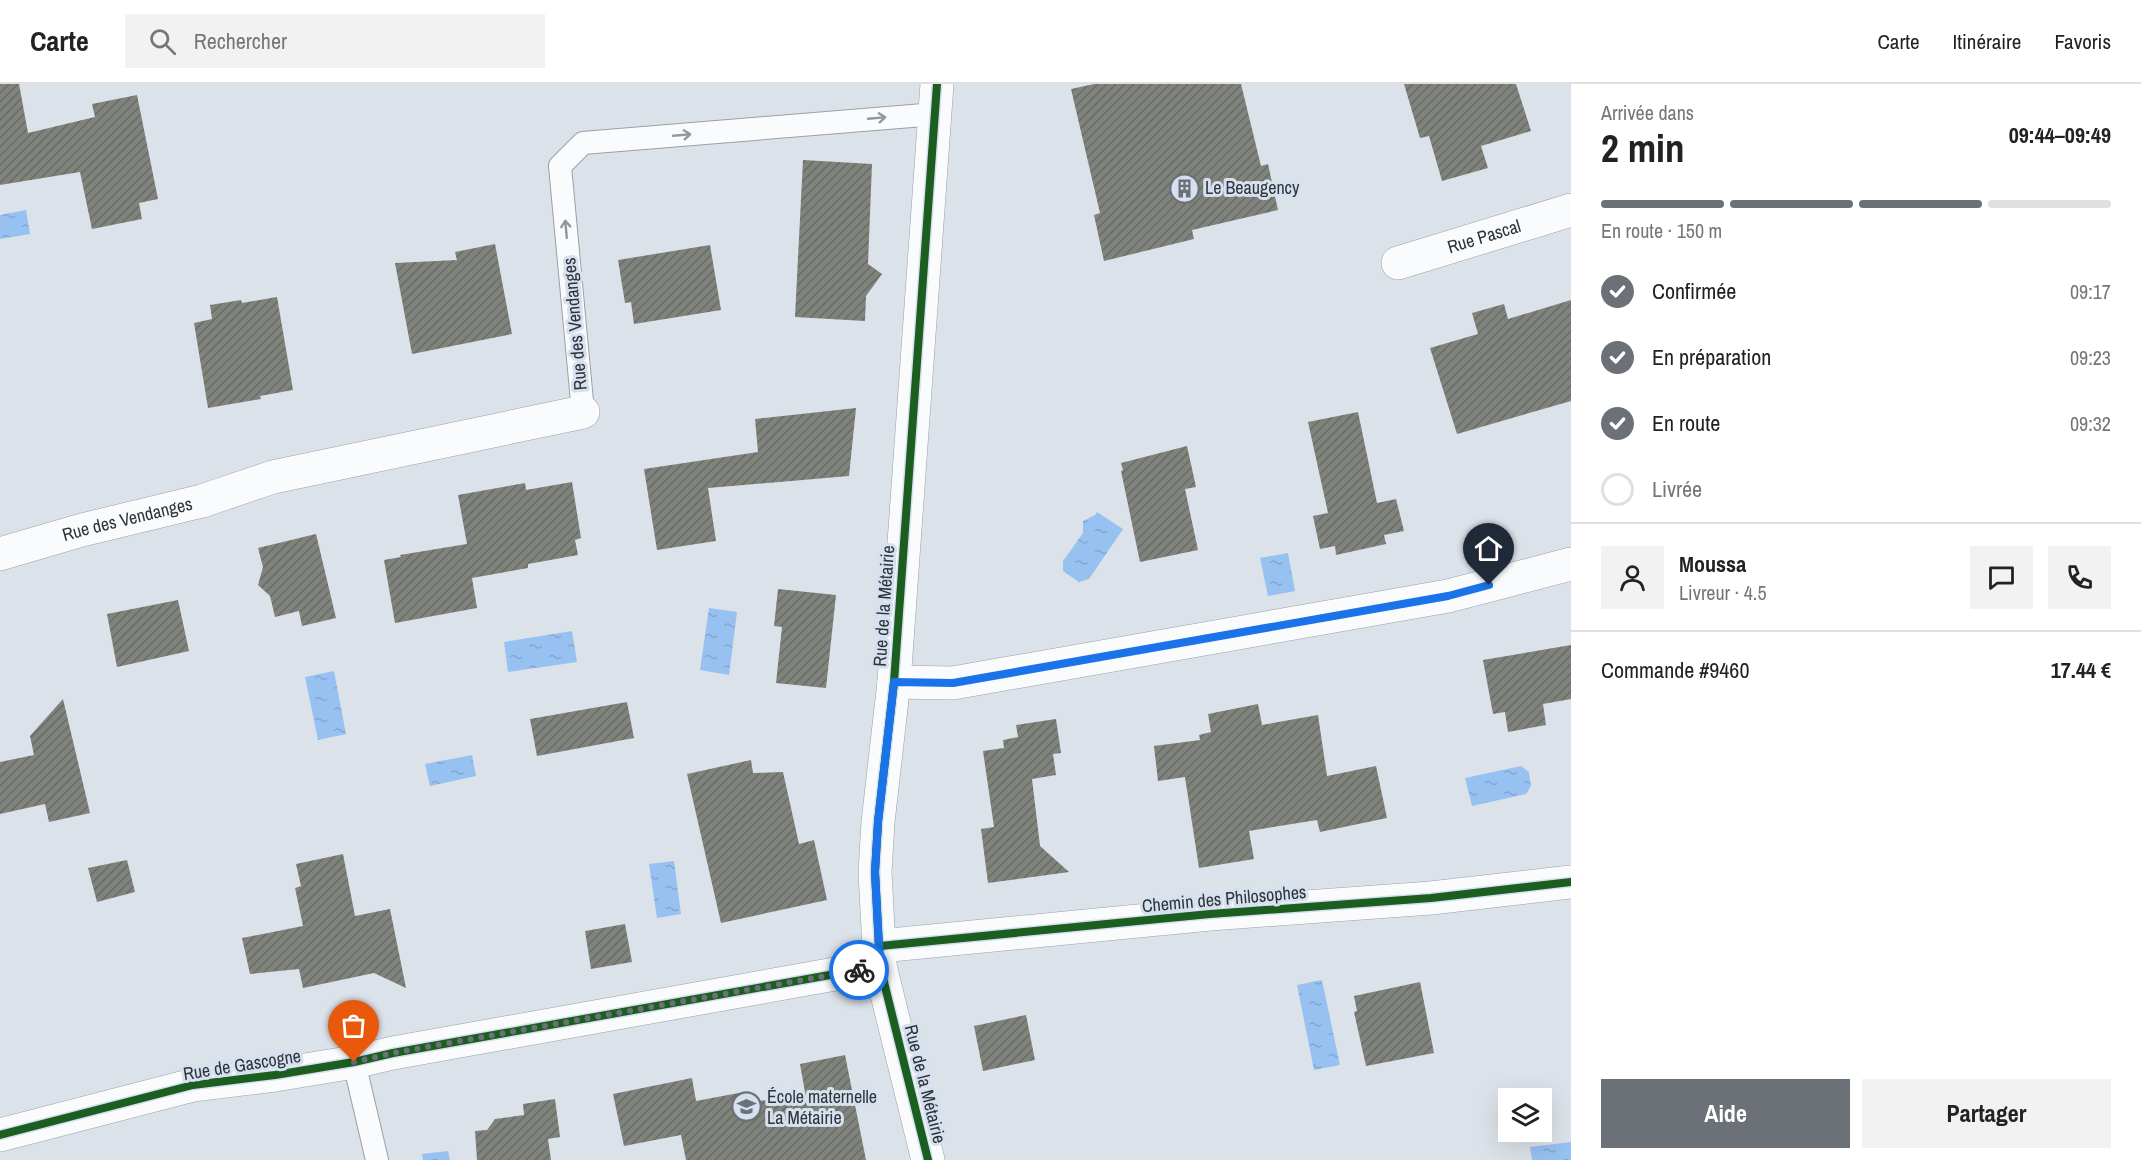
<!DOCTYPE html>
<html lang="fr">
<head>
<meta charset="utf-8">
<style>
  :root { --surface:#fff; --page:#f2f2f2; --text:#222; --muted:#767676; --line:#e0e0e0; --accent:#6c7077 }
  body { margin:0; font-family:"Archivo Narrow",sans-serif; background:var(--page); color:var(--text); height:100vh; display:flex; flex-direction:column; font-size:22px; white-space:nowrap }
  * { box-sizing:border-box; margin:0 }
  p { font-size:20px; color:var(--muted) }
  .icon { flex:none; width:33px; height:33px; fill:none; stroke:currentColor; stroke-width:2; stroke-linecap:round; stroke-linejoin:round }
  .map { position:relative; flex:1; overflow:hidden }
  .drawer { display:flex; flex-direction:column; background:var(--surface); width:570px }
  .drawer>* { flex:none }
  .controls { position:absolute; left:1498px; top:1004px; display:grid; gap:12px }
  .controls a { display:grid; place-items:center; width:54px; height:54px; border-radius:0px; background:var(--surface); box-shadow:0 6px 24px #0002; font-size:30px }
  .pin { position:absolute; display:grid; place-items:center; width:51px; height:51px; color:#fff; margin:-62px -26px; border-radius:50% 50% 50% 0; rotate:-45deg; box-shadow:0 0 6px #0007 }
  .pin .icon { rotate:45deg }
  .courier { position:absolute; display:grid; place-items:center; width:60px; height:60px; margin:-30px; border:4px solid #1a73e8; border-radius:50%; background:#fff; color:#222; box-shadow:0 2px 8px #0007 }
  .head em { font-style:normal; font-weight:700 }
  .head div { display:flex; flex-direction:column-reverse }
  .head { display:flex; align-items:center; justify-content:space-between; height:102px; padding:0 30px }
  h1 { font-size:39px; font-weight:700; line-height:45px }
  .bar { display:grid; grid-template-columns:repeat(4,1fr); gap:9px 6px; align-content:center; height:72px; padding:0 30px }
  .bar i { height:8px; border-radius:4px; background:var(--line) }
  .bar .on { background:var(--accent) }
  .bar p { grid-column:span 4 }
  .line { display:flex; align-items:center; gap:15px; padding:0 30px; border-top:2px solid var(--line) }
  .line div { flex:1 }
  .round { display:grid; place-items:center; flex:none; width:63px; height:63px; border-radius:0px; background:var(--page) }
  ol { padding:0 30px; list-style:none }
  li { display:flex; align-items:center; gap:18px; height:66px }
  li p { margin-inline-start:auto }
  li .icon { padding:6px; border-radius:50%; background:var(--accent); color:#fff; stroke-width:4 }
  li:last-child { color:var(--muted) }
  li i { width:33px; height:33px; border:3px solid var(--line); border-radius:50% }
  .action { display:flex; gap:12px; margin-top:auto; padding:12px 30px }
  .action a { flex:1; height:69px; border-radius:0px; background:var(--accent); color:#fff; font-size:24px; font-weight:700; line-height:69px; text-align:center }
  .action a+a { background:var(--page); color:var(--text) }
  header { display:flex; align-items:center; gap:36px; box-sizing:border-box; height:84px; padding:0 30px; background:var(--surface); border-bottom:2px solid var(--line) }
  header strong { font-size:28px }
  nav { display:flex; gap:33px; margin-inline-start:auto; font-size:21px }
  .search { width:420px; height:54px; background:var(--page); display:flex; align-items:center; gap:15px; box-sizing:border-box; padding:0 21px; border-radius:0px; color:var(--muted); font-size:22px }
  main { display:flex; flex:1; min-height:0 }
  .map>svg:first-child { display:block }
  .water { fill:url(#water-ripples) }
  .building { fill:url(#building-hatch) }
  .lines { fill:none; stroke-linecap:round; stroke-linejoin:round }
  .lane-casing { stroke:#9ba0a5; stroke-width:24 }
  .street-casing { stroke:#9ba0a5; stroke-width:34 }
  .lane { stroke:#fafbfc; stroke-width:22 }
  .street { stroke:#fafbfc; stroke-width:33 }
  .cycleway-casing { stroke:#d6e1ef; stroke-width:11 }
  .cycleway { stroke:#1b5e20; stroke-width:8 }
  .oneway { stroke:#94979a }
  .done { stroke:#6c7077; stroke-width:6; stroke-dasharray:0 10.8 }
  .route { stroke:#1a73e8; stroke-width:8 }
  .labels { text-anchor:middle; stroke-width:6; stroke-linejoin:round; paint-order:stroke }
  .poi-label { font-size:18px; fill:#2f3339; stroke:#d6e1ef; text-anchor:start }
  .street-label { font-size:18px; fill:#2f3339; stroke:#d6e1ef }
</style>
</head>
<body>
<header>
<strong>Carte</strong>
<div class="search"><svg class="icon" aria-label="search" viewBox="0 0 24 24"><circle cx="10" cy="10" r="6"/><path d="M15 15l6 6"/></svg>Rechercher</div>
<nav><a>Carte</a><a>Itinéraire</a><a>Favoris</a></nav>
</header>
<main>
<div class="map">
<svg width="1571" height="1076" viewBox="0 0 1571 1076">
  <defs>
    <pattern id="water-ripples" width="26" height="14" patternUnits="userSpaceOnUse" patternTransform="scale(1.5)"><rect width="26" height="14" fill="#97c1f1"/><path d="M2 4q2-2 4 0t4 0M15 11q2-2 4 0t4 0" fill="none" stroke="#82a6cf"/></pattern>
    <pattern id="building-hatch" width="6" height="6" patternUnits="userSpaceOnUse" patternTransform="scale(1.5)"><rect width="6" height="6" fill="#80827c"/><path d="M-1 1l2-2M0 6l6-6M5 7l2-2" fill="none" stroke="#696b67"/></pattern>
  </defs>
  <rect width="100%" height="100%" fill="#dce2e9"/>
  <path class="water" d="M 26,126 L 30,150 L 0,155 L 0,131 Z
    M 1097,428 L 1123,445 L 1089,495 L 1079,498 L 1063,487 L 1063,477 L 1083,449 L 1083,437 L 1095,431 Z
    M 1288,469 L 1295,507 L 1268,512 L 1260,474 Z
    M 709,524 L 737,528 L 729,591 L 700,586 Z
    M 572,547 L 577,578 L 508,588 L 504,558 Z
    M 334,587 L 346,650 L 318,656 L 305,593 Z
    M 472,671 L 476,692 L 430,702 L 425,680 Z
    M 1521,682 L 1529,688 L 1531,702 L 1526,710 L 1472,722 L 1465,694 Z
    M 674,777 L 681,830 L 657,834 L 649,780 Z
    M 1322,896 L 1340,981 L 1314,986 L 1297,901 Z
    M 1571,1058 L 1571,1076 L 1532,1076 L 1530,1063 Z
    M 448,1067 L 450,1076 L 423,1076 L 422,1070 Z"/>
  <path class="building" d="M 0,0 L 19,0 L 28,49 L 95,33 L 92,20 L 137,11 L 158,115 L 139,119 L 142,135 L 92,145 L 80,88 L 0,101 Z
    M 1094,0 L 1241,0 L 1261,82 L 1268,80 L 1278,126 L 1192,146 L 1194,155 L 1104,177 L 1094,131 L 1100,129 L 1071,5 Z
    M 1404,0 L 1516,0 L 1531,47 L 1481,62 L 1488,84 L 1442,97 L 1429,52 L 1420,54 Z
    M 803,76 L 872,80 L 868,180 L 882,190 L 866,212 L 865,237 L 795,233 Z
    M 495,160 L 512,250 L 412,270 L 395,179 L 457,176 L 455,168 Z
    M 710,161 L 721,226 L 634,240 L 631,218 L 625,219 L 618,176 Z
    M 277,213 L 293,306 L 260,312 L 261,315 L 208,324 L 194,239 L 212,235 L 210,221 L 241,216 L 242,219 Z
    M 1571,216 L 1571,317 L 1457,350 L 1430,264 L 1478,250 L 1472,229 L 1504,220 L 1508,235 Z
    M 856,324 L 849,392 L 708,404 L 716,457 L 657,466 L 644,385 L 758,368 L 755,335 Z
    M 1358,328 L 1377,419 L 1396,415 L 1404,447 L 1384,451 L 1386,460 L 1336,471 L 1335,462 L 1320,465 L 1313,432 L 1328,429 L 1308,338 Z
    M 1187,362 L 1196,403 L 1185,405 L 1198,466 L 1140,478 L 1121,387 L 1123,386 L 1121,379 Z
    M 572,398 L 581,454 L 575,456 L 578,471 L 528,480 L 528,484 L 472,494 L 477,524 L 395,539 L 384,476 L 401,473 L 400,471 L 467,460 L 458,411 L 525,399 L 526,406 Z
    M 316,450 L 336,534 L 302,542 L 299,527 L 275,533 L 270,512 L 258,501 L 263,483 L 258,464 Z
    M 778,505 L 836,511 L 826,604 L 776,599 L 782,543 L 774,542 Z
    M 178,516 L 189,567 L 117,583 L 107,530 Z
    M 1571,561 L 1571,615 L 1543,620 L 1546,641 L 1508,648 L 1505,628 L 1493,630 L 1483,576 Z
    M 63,615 L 90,729 L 49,738 L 45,720 L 0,730 L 0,678 L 34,671 L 30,652 Z
    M 627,618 L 634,654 L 537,672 L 530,635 Z
    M 1258,620 L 1262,641 L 1318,631 L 1327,692 L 1376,682 L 1387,734 L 1320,748 L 1317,736 L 1249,747 L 1254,775 L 1199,784 L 1185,693 L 1158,697 L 1154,662 L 1200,656 L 1199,651 L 1211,648 L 1208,630 Z
    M 1056,635 L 1061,669 L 1053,670 L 1056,691 L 1032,695 L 1040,762 L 1069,788 L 988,799 L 981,745 L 994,743 L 983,667 L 1004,664 L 1003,656 L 1018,653 L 1016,641 Z
    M 751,676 L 753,689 L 783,688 L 799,760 L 814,756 L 827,816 L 721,839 L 687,690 Z
    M 343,770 L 355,832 L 390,825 L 406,904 L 374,889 L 303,904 L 299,885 L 250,890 L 242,854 L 303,842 L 295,804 L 301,802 L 296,780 Z
    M 127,776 L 135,808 L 97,818 L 88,784 Z
    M 625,840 L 632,878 L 591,885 L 585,847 Z
    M 1420,898 L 1434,969 L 1366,982 L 1354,928 L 1357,927 L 1354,912 Z
    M 1026,931 L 1035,976 L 983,987 L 974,942 Z
    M 845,971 L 866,1076 L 686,1076 L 681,1051 L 624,1062 L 613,1010 L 692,994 L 696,1017 L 744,1008 L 746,1020 L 805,1008 L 800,980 Z
    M 555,1015 L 560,1053 L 548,1055 L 551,1076 L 477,1076 L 475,1047 L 487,1046 L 495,1035 L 524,1031 L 523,1020 Z"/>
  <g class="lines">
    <defs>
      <path id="lane" d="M 583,328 L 560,82 L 583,59 L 936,30
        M 354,978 L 377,1076"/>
      <g id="street">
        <path id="s1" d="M 1398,179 L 1571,126"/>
        <path id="s2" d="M 0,470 L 82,446 L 202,417 L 273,393 L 583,328"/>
        <path d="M 894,598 L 953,599 L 1448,512 L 1571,480"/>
        <path d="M 880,862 L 1210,830 L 1431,814 L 1571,798"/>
        <path d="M 0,1051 L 193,1001 L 275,991 L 354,978 L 393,969 L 880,882"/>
        <path d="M 928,1076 L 880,882 L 875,788 L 878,738 L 894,598 L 937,0"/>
      </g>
    </defs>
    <use href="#lane" class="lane-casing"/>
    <use href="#street" class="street-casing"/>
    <use href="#lane" class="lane"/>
    <use href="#street" class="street"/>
    <defs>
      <path id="cycleway" d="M 880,862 L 1210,830 L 1431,814 L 1571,798
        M 0,1051 L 193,1001 L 275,991 L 354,978 L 393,969 L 880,882
        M 928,1076 L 880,882 L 875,788 L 878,738 L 894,598 L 937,0"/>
    </defs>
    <use href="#cycleway" class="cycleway-casing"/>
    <use href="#cycleway" class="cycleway"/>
  </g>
  <defs><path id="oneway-shaft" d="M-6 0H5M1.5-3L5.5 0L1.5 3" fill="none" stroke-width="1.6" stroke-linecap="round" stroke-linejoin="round" transform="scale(1.5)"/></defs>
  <g class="oneway">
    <use href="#oneway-shaft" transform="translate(877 34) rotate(-5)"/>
    <use href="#oneway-shaft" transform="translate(682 51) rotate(-5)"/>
    <use href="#oneway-shaft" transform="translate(566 145) rotate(-95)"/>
  </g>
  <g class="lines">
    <path class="done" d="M 354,978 L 393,969 L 859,886"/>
    <path class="route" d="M 859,886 L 880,882 L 875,788 L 878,738 L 894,598 L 953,599 L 1448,512 L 1489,501"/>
  </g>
  <defs>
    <symbol id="building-ring" viewBox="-11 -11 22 22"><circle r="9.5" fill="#d6e1ef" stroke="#6c7077" stroke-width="1.5"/><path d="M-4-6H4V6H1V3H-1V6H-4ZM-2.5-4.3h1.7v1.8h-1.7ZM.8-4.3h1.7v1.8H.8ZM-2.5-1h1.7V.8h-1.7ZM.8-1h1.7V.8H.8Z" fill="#6c7077"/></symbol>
    <symbol id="school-ring" viewBox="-11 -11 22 22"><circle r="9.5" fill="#d6e1ef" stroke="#6c7077" stroke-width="1.5"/><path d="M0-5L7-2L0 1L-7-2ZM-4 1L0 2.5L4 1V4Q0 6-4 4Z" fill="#6c7077"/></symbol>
  </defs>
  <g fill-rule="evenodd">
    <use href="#building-ring" x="1168" y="88" width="33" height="33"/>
    <use href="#school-ring" x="730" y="1006" width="33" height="33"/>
  </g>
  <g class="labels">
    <g class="poi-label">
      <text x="1205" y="110">Le Beaugency</text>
      <text x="767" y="1019">École maternelle<tspan x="767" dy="21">La Métairie</tspan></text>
    </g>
    <g class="street-label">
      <text dy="6" stroke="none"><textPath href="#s1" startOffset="90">Rue Pascal</textPath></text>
      <text transform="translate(575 240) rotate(-95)" y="6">Rue des Vendanges</text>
      <text dy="6" stroke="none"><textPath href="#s2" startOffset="132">Rue des Vendanges</textPath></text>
      <text transform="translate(884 522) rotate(-86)" y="6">Rue de la Métairie</text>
      <text transform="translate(1224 815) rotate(-5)" y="6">Chemin des Philosophes</text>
      <text transform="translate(242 981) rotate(-9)" y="6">Rue de Gascogne</text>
      <text transform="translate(925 1000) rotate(76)" y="6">Rue de la Métairie</text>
    </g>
  </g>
</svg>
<div class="controls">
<a><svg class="icon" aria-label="layers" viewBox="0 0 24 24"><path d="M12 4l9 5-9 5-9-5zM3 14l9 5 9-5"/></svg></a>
</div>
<div class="pin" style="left:354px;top:978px;background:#ea580c"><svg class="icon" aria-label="bag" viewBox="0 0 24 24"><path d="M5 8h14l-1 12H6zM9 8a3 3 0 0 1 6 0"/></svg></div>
<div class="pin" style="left:1489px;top:501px;background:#1f2937"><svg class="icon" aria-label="home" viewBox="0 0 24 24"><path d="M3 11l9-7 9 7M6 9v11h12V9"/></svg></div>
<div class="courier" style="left:859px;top:886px"><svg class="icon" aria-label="bike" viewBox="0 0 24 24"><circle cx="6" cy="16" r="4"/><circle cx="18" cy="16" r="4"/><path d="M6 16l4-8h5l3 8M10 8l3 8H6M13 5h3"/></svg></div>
</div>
<section class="drawer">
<div class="head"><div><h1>2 min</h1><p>Arrivée dans</p></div><em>09:44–09:49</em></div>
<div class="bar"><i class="on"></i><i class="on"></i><i class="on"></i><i></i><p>En route · 150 m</p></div>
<ol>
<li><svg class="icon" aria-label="check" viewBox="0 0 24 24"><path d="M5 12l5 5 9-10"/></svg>Confirmée<p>09:17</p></li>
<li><svg class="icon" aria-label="check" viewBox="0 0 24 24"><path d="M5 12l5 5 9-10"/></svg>En préparation<p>09:23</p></li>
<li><svg class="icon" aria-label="check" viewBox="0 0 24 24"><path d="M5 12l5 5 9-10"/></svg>En route<p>09:32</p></li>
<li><i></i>Livrée</li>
</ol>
<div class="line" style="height:108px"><a class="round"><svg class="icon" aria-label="person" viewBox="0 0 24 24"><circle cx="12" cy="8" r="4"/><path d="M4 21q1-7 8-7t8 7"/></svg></a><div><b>Moussa</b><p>Livreur · 4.5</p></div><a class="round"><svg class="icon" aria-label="chat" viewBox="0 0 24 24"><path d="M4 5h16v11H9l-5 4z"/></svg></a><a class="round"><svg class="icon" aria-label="phone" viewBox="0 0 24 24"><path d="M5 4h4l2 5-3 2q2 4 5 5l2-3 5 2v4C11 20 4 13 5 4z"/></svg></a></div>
<div class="line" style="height:78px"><div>Commande #9460</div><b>17.44 €</b></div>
<div class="action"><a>Aide</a><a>Partager</a></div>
</section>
</main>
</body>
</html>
